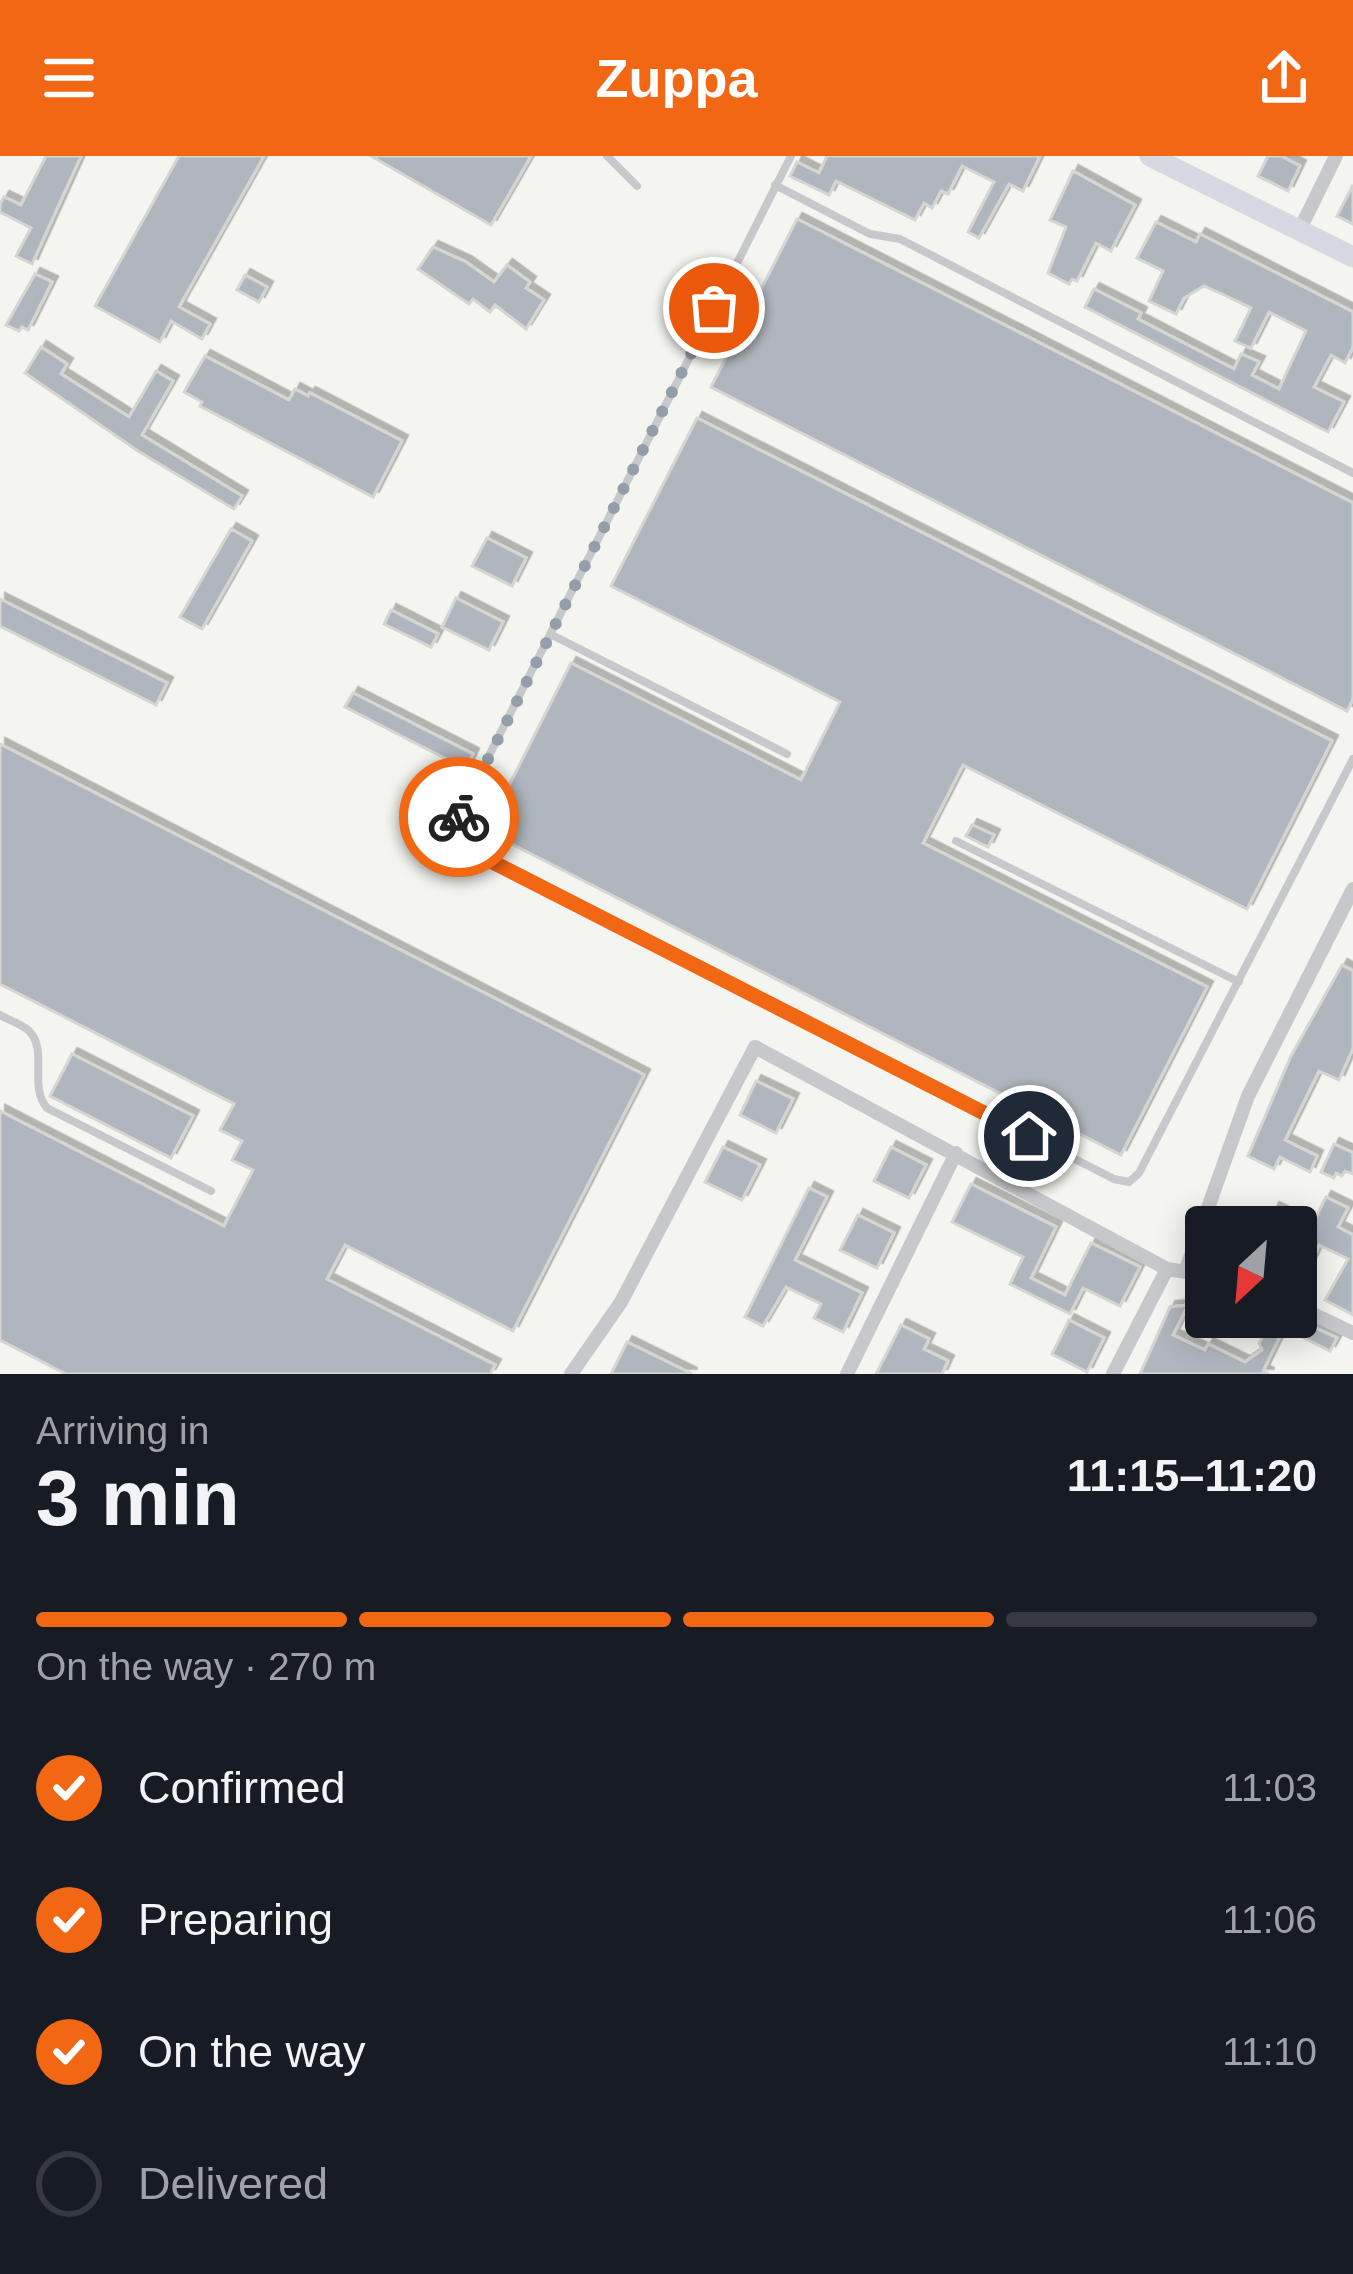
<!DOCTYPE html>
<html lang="en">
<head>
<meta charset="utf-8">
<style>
  :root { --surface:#171b24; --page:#242831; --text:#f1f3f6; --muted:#9ea1a6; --line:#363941; --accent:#f26713 }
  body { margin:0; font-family:Arial,sans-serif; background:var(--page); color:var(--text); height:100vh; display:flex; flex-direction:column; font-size:45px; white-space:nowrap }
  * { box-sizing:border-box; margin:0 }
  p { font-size:39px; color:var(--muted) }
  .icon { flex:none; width:66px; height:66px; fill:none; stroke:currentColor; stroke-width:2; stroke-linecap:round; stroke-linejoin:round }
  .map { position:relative; height:1218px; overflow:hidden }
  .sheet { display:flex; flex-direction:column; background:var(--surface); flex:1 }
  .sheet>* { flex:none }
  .needle { width:78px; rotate:206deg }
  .controls { position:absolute; left:1185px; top:1050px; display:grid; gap:24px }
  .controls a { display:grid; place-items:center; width:132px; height:132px; border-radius:12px; background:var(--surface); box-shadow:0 6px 30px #0003; font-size:60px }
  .pin { position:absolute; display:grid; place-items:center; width:102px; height:102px; color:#fff; margin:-51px; border:6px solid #fff; border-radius:50%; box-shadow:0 3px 12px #0007 }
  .courier { position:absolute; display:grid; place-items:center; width:120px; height:120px; margin:-60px; border:9px solid #f26713; border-radius:50%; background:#fff; color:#222; box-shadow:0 3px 15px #0007 }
  .headline em { font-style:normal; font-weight:800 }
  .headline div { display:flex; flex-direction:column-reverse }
  .headline { display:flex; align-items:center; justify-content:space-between; height:204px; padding:0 36px }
  h1 { font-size:78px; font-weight:800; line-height:90px }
  .bar { display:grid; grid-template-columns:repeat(4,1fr); gap:18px 12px; align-content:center; height:144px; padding:0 36px }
  .bar i { height:15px; border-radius:9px; background:var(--line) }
  .bar .active { background:var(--accent) }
  .bar p { grid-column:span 4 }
  ol { padding:0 36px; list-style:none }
  li { display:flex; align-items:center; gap:36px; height:132px }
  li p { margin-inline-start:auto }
  li .icon { padding:12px; border-radius:50%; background:var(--accent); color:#fff; stroke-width:4 }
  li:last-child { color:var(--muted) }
  li i { width:66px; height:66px; border:6px solid var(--line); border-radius:50% }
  header { display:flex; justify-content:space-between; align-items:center; height:156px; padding:0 36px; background:var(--accent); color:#fff; font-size:54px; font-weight:800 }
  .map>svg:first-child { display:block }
  .building { fill:#b0b6bd; stroke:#d5d5d3; stroke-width:3; filter:url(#shadow) }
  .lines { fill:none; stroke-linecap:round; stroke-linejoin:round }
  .lane { stroke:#c6c8cc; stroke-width:8 }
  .street { stroke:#c6c8cc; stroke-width:14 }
  .secondary { stroke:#d6d9df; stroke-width:21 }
  .done { stroke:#949eaa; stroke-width:12; stroke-dasharray:0 21.6 }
  .route { stroke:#f26713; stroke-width:15 }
</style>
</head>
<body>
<header><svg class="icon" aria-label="menu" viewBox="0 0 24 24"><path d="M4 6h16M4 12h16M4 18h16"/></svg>Zuppa<svg class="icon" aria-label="share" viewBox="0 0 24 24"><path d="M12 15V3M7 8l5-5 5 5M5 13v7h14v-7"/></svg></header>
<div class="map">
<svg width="1353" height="1218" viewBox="0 0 1353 1218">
  <defs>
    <filter id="shadow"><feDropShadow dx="5.5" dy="-5.5" stdDeviation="0" flood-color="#0004"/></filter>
  </defs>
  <rect width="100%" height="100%" fill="#f4f5f0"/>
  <path class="building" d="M 46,0 L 81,0 L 32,108 L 16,100 L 31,72 L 0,56 L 0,48 L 4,41 L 21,49 Z
    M 179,0 L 264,0 L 179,151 L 210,168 L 202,183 L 171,165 L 160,186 L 95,150 Z
    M 371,0 L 531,0 L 491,69 Z
    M 827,0 L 1040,0 L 1023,35 L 1009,28 L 979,82 L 968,76 L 994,26 L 962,10 L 948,38 L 941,35 L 932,52 L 924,47 L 915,64 L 836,25 L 829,39 L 790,20 L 797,6 L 819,17 Z
    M 1268,0 L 1281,0 L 1300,10 L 1288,35 L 1258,20 Z
    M 1073,15 L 1135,49 L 1111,95 L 1096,87 L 1077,125 L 1072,123 L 1069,128 L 1048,117 L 1066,71 L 1050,64 Z
    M 1353,29 L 1353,68 L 1337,60 Z
    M 797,63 L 1353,347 L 1353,543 L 1347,555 L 711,231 Z
    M 1156,66 L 1196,86 L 1200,78 L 1353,156 L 1353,191 L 1345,207 L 1331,199 L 1314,231 L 1344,246 L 1328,276 L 1085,151 L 1094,133 L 1141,157 L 1138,163 L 1234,213 L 1241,198 L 1259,206 L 1252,219 L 1279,233 L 1306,175 L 1269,156 L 1251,192 L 1235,185 L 1251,152 L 1222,138 L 1204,130 L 1184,142 L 1176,158 L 1149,145 L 1163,115 L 1137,102 Z
    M 433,91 L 466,106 L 494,126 L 507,109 L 530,126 L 526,132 L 544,144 L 526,173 L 495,149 L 490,156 L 473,143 L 469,148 L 418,113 Z
    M 35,118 L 52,126 L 28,174 L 22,171 L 19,175 L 6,169 Z
    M 245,119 L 267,131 L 259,146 L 237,134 Z
    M 41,191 L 67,208 L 61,218 L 129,261 L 156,215 L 173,225 L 142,279 L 242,340 L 234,353 L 138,295 L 25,217 Z
    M 205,200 L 289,244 L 295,233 L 308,240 L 310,237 L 402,285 L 373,341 L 200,250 L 202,246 L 184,236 Z
    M 697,262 L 1332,585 L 1247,753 L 963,609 L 923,687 L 1207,831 L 1121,999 L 486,675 L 571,507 L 801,624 L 840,546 L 611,430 Z
    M 231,373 L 252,385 L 202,473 L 180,461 Z
    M 487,382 L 526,402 L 512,430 L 472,410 Z
    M 456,442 L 503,466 L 489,494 L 442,471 Z
    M 0,443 L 167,527 L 156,549 L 0,470 Z
    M 391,454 L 438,478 L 431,491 L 384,468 Z
    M 353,537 L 473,598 L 466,613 L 345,551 Z
    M 0,588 L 644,919 L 513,1175 L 345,1089 L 327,1123 L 495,1209 L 490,1218 L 66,1218 L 0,1184 L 0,955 L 224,1070 L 253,1014 L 232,1004 L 242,985 L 220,974 L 234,948 L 0,828 Z
    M 972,669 L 994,679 L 988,691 L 966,680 Z
    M 1342,809 L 1353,815 L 1353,892 L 1339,924 L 1319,915 L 1285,984 L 1317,1000 L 1310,1016 L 1280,1001 L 1274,1013 L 1248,1000 L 1291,900 Z
    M 72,898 L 193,960 L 171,1002 L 50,940 Z
    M 756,925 L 793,943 L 776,977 L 740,959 Z
    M 1334,988 L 1353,997 L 1353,1018 L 1345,1015 L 1342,1020 L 1336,1017 L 1334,1022 L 1321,1016 Z
    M 723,991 L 760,1009 L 742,1044 L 705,1026 Z
    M 891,991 L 926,1009 L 909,1042 L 874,1025 Z
    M 971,1028 L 1056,1071 L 1031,1122 L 1065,1139 L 1091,1087 L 1140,1111 L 1120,1150 L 1083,1132 L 1070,1158 L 1010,1128 L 1023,1101 L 952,1066 Z
    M 809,1032 L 827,1041 L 795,1104 L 862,1137 L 843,1176 L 814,1162 L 821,1148 L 786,1131 L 763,1170 L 745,1161 Z
    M 1326,1041 L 1348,1052 L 1338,1071 L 1353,1079 L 1353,1159 L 1325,1144 L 1348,1103 L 1319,1089 L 1296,1138 L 1296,1071 L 1265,1071 L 1274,1052 L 1312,1070 Z
    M 858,1059 L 894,1077 L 877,1112 L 840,1094 Z
    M 1188,1149 L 1173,1179 L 1205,1194 L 1208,1188 L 1245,1206 L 1262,1194 L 1259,1187 L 1266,1174 L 1273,1172 L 1282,1176 L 1263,1215 L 1269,1218 L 1140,1218 L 1170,1151 Z
    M 1294,1162 L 1337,1182 L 1330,1195 L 1288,1174 Z
    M 1069,1164 L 1104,1182 L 1087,1216 L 1052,1198 Z
    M 901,1169 L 929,1183 L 924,1193 L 948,1205 L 942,1218 L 876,1218 Z
    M 627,1186 L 692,1218 L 611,1218 Z"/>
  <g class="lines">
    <path class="lane" d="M 607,0 L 637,30
      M 791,0 L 453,671 L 459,685 L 479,699 L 1114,1023 L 1129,1026 L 1139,1017 L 1353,603
      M 775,29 L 870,78 L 900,83 L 1353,317
      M 550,478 L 787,598
      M 956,685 L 1239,826
      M 0,859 C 9,864 21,868 28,874 C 49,893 28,930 47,952 L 211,1035"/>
    <path class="street" d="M 1299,75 L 1336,0
      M 1185,1116 L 1248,940 L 1353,733
      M 1296,1150 L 1353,1177
      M 571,1218 L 621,1146 L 755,891 L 1167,1113 L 1206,1119
      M 847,1218 L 956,997
      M 1113,1218 L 1167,1113"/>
    <path class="secondary" d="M 1150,0 L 1353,101"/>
  </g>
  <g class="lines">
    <path class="done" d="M 459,661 L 714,152"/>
    <path class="route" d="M 459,661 L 453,671 L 460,685 L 479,699 L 1029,980"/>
  </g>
</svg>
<div class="controls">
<a><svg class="needle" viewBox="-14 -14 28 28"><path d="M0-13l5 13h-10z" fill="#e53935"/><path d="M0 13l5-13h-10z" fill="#9ea1a6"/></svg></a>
</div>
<div class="pin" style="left:714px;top:152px;background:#ea580c"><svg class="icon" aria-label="bag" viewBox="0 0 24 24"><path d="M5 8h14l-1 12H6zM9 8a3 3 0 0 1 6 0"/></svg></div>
<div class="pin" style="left:1029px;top:980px;background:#1f2937"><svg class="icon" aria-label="home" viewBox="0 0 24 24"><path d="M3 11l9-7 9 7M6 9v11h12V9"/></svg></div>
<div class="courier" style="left:459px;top:661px"><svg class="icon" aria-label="bike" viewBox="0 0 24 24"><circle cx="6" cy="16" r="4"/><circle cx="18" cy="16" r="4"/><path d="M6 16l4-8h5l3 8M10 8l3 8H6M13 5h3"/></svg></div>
</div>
<section class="sheet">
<div class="headline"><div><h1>3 min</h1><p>Arriving in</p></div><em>11:15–11:20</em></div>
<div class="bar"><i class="active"></i><i class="active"></i><i class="active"></i><i></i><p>On the way · 270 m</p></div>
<ol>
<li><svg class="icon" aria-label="check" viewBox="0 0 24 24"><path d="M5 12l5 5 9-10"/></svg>Confirmed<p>11:03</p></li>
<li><svg class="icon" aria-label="check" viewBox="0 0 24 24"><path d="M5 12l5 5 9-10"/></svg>Preparing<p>11:06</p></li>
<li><svg class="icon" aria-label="check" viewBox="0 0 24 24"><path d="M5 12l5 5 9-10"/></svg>On the way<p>11:10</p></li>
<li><i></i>Delivered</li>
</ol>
</section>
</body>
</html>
